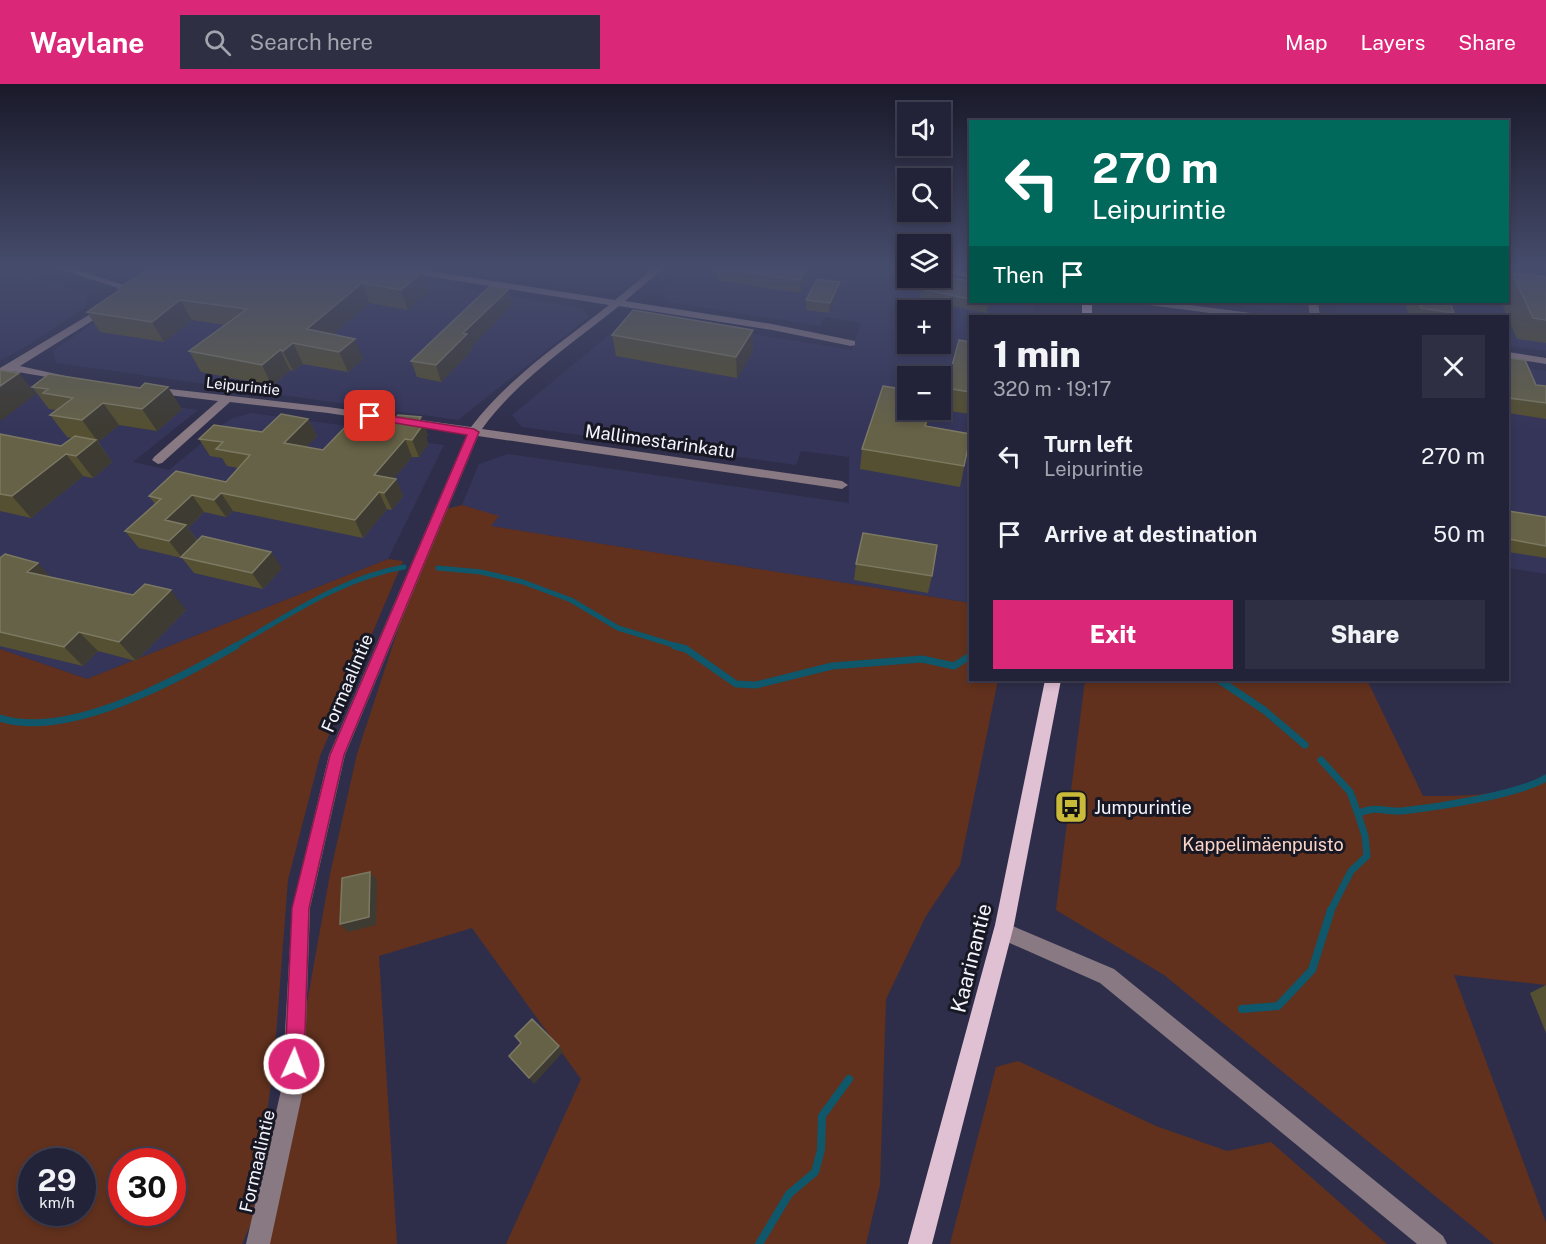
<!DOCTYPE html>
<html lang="en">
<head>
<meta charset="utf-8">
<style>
  body { margin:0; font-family:"Public Sans",sans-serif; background:#2e2f43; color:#f1f3f6; height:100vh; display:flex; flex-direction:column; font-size:22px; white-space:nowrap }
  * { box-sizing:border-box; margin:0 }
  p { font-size:20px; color:#a2a4ae }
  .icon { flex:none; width:33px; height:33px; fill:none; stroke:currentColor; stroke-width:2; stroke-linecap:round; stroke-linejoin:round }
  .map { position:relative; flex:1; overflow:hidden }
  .details { position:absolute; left:969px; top:231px; width:540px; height:366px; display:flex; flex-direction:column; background:#222238; border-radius:0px; box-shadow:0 3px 9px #0003,0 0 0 2px #3f3f53 }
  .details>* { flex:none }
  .guide { position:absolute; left:969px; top:36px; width:540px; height:183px; border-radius:0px; box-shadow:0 3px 9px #0003,0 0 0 2px #3f3f53; background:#00695c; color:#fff; overflow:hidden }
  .fabs { position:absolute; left:897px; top:18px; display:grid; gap:12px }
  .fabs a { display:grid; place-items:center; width:54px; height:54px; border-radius:0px; background:#222238; box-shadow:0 3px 9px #0003,0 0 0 2px #3f3f53; font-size:30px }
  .speed { position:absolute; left:18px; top:1064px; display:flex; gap:12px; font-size:30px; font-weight:700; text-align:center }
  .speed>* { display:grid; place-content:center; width:78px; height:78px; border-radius:50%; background:#222238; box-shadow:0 3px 9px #0003,0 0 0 2px #3f3f53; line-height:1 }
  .speed small { font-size:15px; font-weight:400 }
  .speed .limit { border:9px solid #d22; background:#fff; color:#111 }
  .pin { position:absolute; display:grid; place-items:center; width:51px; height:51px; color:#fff; margin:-26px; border-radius:12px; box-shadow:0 3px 9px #0006 }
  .me { position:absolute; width:66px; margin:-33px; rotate:2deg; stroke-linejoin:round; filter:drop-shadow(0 0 4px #0008) }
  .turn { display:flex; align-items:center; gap:21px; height:126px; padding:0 24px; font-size:27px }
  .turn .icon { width:78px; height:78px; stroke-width:2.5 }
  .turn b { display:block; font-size:42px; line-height:51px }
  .then { display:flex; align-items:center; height:57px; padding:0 24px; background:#0003; gap:12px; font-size:22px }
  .round { display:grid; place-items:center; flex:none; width:63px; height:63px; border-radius:0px; background:#2e2f43 }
  .head { display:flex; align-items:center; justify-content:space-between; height:102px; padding:0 24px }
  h1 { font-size:36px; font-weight:800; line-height:45px }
  .primary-button { display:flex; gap:12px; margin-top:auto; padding:12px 24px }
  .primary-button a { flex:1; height:69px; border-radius:0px; background:#db2777; color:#fff; font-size:24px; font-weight:800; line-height:69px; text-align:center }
  .primary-button a+a { background:#2e2f43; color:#f1f3f6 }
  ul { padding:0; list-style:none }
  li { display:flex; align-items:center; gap:18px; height:78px; padding:0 24px }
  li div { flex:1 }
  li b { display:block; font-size:22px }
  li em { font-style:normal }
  header { display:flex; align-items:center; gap:36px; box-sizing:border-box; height:84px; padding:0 30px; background:#db2777; color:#fff }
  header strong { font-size:28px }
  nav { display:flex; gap:33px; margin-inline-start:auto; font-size:21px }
  .search { width:420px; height:54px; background:#2e2f43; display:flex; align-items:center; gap:15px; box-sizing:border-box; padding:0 21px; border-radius:0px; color:#a2a4ae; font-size:22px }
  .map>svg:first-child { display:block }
  .built { fill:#353559; fill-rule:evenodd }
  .green { fill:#61311d; fill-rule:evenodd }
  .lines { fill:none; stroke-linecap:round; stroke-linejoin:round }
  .stream-far2 { stroke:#0f576b; stroke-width:5 }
  .stream-far1 { stroke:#0f576b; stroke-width:7 }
  .stream { stroke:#0f576b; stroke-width:8 }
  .minor { fill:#897982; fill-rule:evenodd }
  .major { fill:#e0c0d3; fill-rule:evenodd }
  .wall { fill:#555031 }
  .shaded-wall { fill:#3e3b32 }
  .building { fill:#666247; stroke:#7c7963; stroke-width:1.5 }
  .route { fill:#db2777; stroke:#8e194d; stroke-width:1.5 }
  .labels { text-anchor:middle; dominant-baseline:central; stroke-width:6; stroke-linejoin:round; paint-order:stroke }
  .far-street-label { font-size:15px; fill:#f4f4fc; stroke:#181825 }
  .street-label { font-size:18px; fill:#f4f4fc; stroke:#181825 }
  .poi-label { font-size:18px; fill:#f4f4fc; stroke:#181825; text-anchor:start }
  .park-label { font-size:18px; fill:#fbd4c5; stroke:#181825 }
  .near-street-label { font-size:21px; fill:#f4f4fc; stroke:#181825 }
</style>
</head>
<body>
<header>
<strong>Waylane</strong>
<div class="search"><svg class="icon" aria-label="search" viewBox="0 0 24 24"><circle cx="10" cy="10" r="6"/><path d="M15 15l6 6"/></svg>Search here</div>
<nav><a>Map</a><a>Layers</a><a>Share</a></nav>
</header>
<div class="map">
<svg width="1546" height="1160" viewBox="0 0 1546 1160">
  <rect width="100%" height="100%" fill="#2e2e4b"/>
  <path class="built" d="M0 183 89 209 85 223 27 262 0 277Z
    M89 183H153L144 188 119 192Z
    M192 183H377L370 189 583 224 589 233 458 336 56 279 53 267 106 230Z
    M444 183H650L626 204 604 208Z
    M688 183H862L970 204V218H1032L1036 232H970V519L490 442 498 433 462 421 479 380 508 370 849 419V373L801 367 796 381 522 343 512 331 626 237 649 233 852 266 861 239 825 233 820 242 668 218 663 207ZM908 226H940V260H908ZM908 292H940V326H908Z
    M1508 183H1546V267L1508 262V232H1345L1336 227 1334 218H1508Z
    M1211 218H1295V220L1272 226Z
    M1508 281 1546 287V490L1508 484Z
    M7 298 198 326 133 378 169 386 230 335 251 329 348 342 343 347 444 361 388 475 87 595 0 565V302Z"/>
  <path class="green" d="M462 421 499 432 491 442 970 519V596H998L960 781 926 832 886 915 880 1101 866 1160H506L581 995 472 844 379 872 397 1160H264L330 790 357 670 421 475 442 426Z
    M388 475 403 477 320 672 288 796 274 978 252 1137 242 1160H0V565L87 595ZM32 1077H82V1128H32ZM122 1077H172V1128H122Z
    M1085 596H1367L1423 712C1464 712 1510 713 1546 691V901L1454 891 1546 1139V1160H1494L1164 891 1056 826Z
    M1018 977 1156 1042 1227 1067 1271 1058 1387 1160H950L996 983Z"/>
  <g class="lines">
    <path class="stream-far2" d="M438 484 481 488 523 498 571 516 618 544 680 563
      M233 563C288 532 341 494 404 483"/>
    <path class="stream-far1" d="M675 562 686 565 736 600 756 601 832 582 922 575 954 582 970 572
      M1219 596 1264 626 1305 661
      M0 634C69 656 176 596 236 562
      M1321 676 1350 708 1358 730
      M1330 828 1351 787 1367 772 1365 752 1358 730C1373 721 1386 728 1402 727 1438 723 1517 711 1546 694"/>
    <path class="stream" d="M1242 925 1278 922 1312 886 1331 826
      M759 1160 789 1110 815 1088 821 1066 822 1032 849 995"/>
    <path class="minor" d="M53 183H68L142 207 134 209Z
      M404 183 615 216 655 183H665L625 217 772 240 855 257V261L851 262 772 246 619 222C572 260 517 296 482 345L842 397 848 401 842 405 478 352 345 671 310 824 304 1002 270 1160H246L282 1002 292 824 329 671 467 350 328 329 230 318 162 379 158 380 152 376 154 373 218 317 152 309 146 306 152 303 328 323 471 343C508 294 561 259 609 221L401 188 399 186Z
      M940 183 970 188V194L940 188Z
      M1144 218H1167L1251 229 1256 232H1233L1149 221Z
      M1308 218H1318L1320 232H1310Z
      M104 222 113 224 20 282 70 293V297L12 287 0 292V284Z
      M1508 268 1546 274V280L1508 274Z
      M1003 838 1114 885 1443 1152 1447 1160H1417L1100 899 996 853 994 847 996 841Z"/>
    <path class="major" d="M1082 218H1092V232H1082Z
      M1045 596H1061L1014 841 932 1160H908L995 841Z"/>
  </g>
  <path class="wall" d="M366 183 429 208 408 226 369 219 333 250 363 275 348 288 303 280 293 287 290 286 272 302 201 288 189 267 225 241 192 236 164 258 100 248 87 228 119 206 118 204Z
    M501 183H528L524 187Z
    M704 183H813L800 209 718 197 717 188 704 186Z
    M1512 189 1546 193V259L1517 255 1501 218H1508V195Z
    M970 197V218H991L986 229 920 216 921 205Z
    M508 206 512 221 471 263 472 266 441 298 417 293 411 277Z
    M839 207 829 229 806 226V216Z
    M1405 218H1450L1454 229 1452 232H1409Z
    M753 246V267L737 294 616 272 612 251Z
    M970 258V330L943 326 946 304Z
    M1508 274 1536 301 1546 302V335L1508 329Z
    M32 303 182 325 157 347 119 341 98 358 112 378 93 394 83 392 31 434 0 427V350L61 362 72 354 67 353 50 331 56 326 49 325Z
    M908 326H932L927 343 970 354 960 403 860 385 862 365Z
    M308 335 317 352 306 363 323 366 386 346 428 351 426 353 428 360 419 373H412L394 394 396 395 403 412 392 426 387 425 363 454 233 427 226 433 204 428 188 444 198 457 282 484 263 505 194 489 182 474 139 464 125 447 155 420 149 412 226 398 238 384 227 382 222 374 210 372 199 355 262 348Z
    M1508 427 1546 433V474L1508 468Z
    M0 474 50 493 186 526 136 577 98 567 83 582 0 562Z
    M856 480 932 492 928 509 854 496Z
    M1546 901V949L1530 909Z"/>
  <path class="shaded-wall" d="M807 183H813L800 209V196Z
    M422 188 429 208 408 226 401 206Z
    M840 198 839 207 829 229 830 219Z
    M362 199 369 219 317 264 307 245Z
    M508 206 512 221 471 263 472 266 441 298 436 281 463 249Z
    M180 216 192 236 164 258 152 238Z
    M989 218H991L986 229Z
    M753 246V267L737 294 736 273Z
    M355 255 363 275 348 288 339 268Z
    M293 259 303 280 293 287 283 267Z
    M280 266 290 286 272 302 262 281Z
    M19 289 36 310 0 337V302Z
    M168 303 182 325 157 347 142 325Z
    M103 319 119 341 98 358 82 336Z
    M930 326H932L931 330 922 363 925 342Z
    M421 333 428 351 426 353 428 360 419 373 412 356 415 342Z
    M308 335 317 352 293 377 284 359Z
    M405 355 412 373 382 408 374 391Z
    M96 356 112 378 93 394 76 372Z
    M66 370 83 392 31 434 12 412Z
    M396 395 403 412 392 426 384 409Z
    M379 408 387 425 363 454 355 436Z
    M221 409 233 427 226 433 214 416Z
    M192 411 204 428 188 444 198 458 182 474 169 457 165 436Z
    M271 468 282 484 263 505 252 489Z
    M38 479 56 499 27 488Z
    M171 506 186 526 136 577 119 558Z
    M79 548 98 567 83 582 64 563Z
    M370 788 377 796 376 841 348 848 340 840Z
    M559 962 563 968 534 1000 529 994Z"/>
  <path class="building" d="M153 183H366L377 185 379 183H394L422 188 401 206 362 199 307 245 355 255 339 268 293 259 283 267 280 266 262 281 189 267 247 225 180 216 152 238 87 228 121 205 118 204Z
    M718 183H807L800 196 717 184Z
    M1512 189 1546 193V236L1533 234Z
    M940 192 970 197V215L921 205 928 194H940Z
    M817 195 840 198 830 219 806 216Z
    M490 202 508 206 463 249 467 250 436 281 411 277Z
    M1419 218H1450L1454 229 1421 224Z
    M633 226 753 246 736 273 612 251Z
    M959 256 970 258V308L946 304Z
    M1508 274 1525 276 1536 301 1546 302V319L1508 314Z
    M0 286 19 289 0 302Z
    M49 290 140 304 145 299 168 303 142 325 103 319 82 336 50 331 73 314 43 309 48 305 32 303Z
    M883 302 908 306V326H930L925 342 970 350V354L964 382 862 365Z
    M281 330 308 335 284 359 323 366 348 340 386 346 398 331 421 333 415 342H422L412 356 405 355 374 391 396 395 384 409 379 408 355 436 221 409 214 416 192 411 165 436 186 441 169 457 125 447 161 415 149 412 176 387 226 398 250 371 216 365 223 358 199 355 214 341 262 348Z
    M0 350 61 362 75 352 96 356 76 372 66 370 12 412 0 410Z
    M1508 427 1546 433V462L1508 455Z
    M863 449 937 461 932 492 856 480Z
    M202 452 271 468 252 489 181 473Z
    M5 470 38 479 27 488 133 511 145 500 171 506 119 558 79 548 64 563 0 548V474Z
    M370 788 369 833 340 840 342 794Z
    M532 935 559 962 529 994 509 972 521 959 515 952Z"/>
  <linearGradient id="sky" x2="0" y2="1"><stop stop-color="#191929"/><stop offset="0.53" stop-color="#464c6c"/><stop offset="1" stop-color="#464c6c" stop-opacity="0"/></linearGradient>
  <rect width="1546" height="346" fill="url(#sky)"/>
  <path class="route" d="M370 329 474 345 479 348 344 671 309 824 304 980 301 986 294 989 288 986 285 980 292 824 330 671 467 351 366 334 365 332Z"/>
  <defs>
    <symbol id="bus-square" viewBox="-11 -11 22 22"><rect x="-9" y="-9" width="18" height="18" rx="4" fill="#caba3a" stroke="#181825"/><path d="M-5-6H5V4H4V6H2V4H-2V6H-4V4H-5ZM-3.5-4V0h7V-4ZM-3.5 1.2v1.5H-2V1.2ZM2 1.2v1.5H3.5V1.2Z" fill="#111"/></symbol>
  </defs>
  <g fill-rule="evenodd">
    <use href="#bus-square" x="1052" y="704" width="38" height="38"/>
  </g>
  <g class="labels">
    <g class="far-street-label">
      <text transform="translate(243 302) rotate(6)">Leipurintie</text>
    </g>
    <g class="street-label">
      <text transform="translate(660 357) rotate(8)">Mallimestarinkatu</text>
      <text transform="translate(347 599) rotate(-67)">Formaalintie</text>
      <text transform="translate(257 1077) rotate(-77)">Formaalintie</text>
    </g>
    <g class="poi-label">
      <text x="1094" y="723">Jumpurintie</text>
    </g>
    <g class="park-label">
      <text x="1263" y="760">Kappelimäenpuisto</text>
    </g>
    <g class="near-street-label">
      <text transform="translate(971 874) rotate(-76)">Kaarinantie</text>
    </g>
  </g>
</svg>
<div class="fabs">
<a><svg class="icon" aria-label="sound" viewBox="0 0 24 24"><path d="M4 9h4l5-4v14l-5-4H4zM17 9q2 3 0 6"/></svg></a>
<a><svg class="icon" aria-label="search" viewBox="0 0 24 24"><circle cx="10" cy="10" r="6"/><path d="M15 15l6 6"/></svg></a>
<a><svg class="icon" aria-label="layers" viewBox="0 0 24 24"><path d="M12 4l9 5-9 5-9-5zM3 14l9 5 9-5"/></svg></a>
<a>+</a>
<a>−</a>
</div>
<div class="speed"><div>29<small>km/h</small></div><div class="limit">30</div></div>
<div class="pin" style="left:370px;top:332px;background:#d93025"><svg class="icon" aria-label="arrive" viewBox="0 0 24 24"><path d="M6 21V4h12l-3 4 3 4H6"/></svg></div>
<svg class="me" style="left:294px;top:980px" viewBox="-20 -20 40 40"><circle r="17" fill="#db2777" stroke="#fff" stroke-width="3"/><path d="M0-11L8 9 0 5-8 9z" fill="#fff"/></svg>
<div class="guide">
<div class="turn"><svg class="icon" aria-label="left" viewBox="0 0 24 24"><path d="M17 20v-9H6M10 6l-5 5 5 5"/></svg><div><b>270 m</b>Leipurintie</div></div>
<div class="then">Then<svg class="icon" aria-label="arrive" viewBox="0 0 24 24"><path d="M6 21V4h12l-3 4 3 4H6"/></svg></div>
</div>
<section class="details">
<div class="head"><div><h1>1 min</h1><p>320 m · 19:17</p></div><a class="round"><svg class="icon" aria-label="close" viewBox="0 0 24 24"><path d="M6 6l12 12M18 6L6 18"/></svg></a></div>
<ul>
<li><svg class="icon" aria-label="left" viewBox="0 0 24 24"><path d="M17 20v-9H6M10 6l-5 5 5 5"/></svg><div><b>Turn left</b><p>Leipurintie</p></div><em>270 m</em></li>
<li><svg class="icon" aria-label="arrive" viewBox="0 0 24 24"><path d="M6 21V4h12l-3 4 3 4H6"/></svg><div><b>Arrive at destination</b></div><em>50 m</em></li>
</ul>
<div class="primary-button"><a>Exit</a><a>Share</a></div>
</section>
</div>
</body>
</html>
